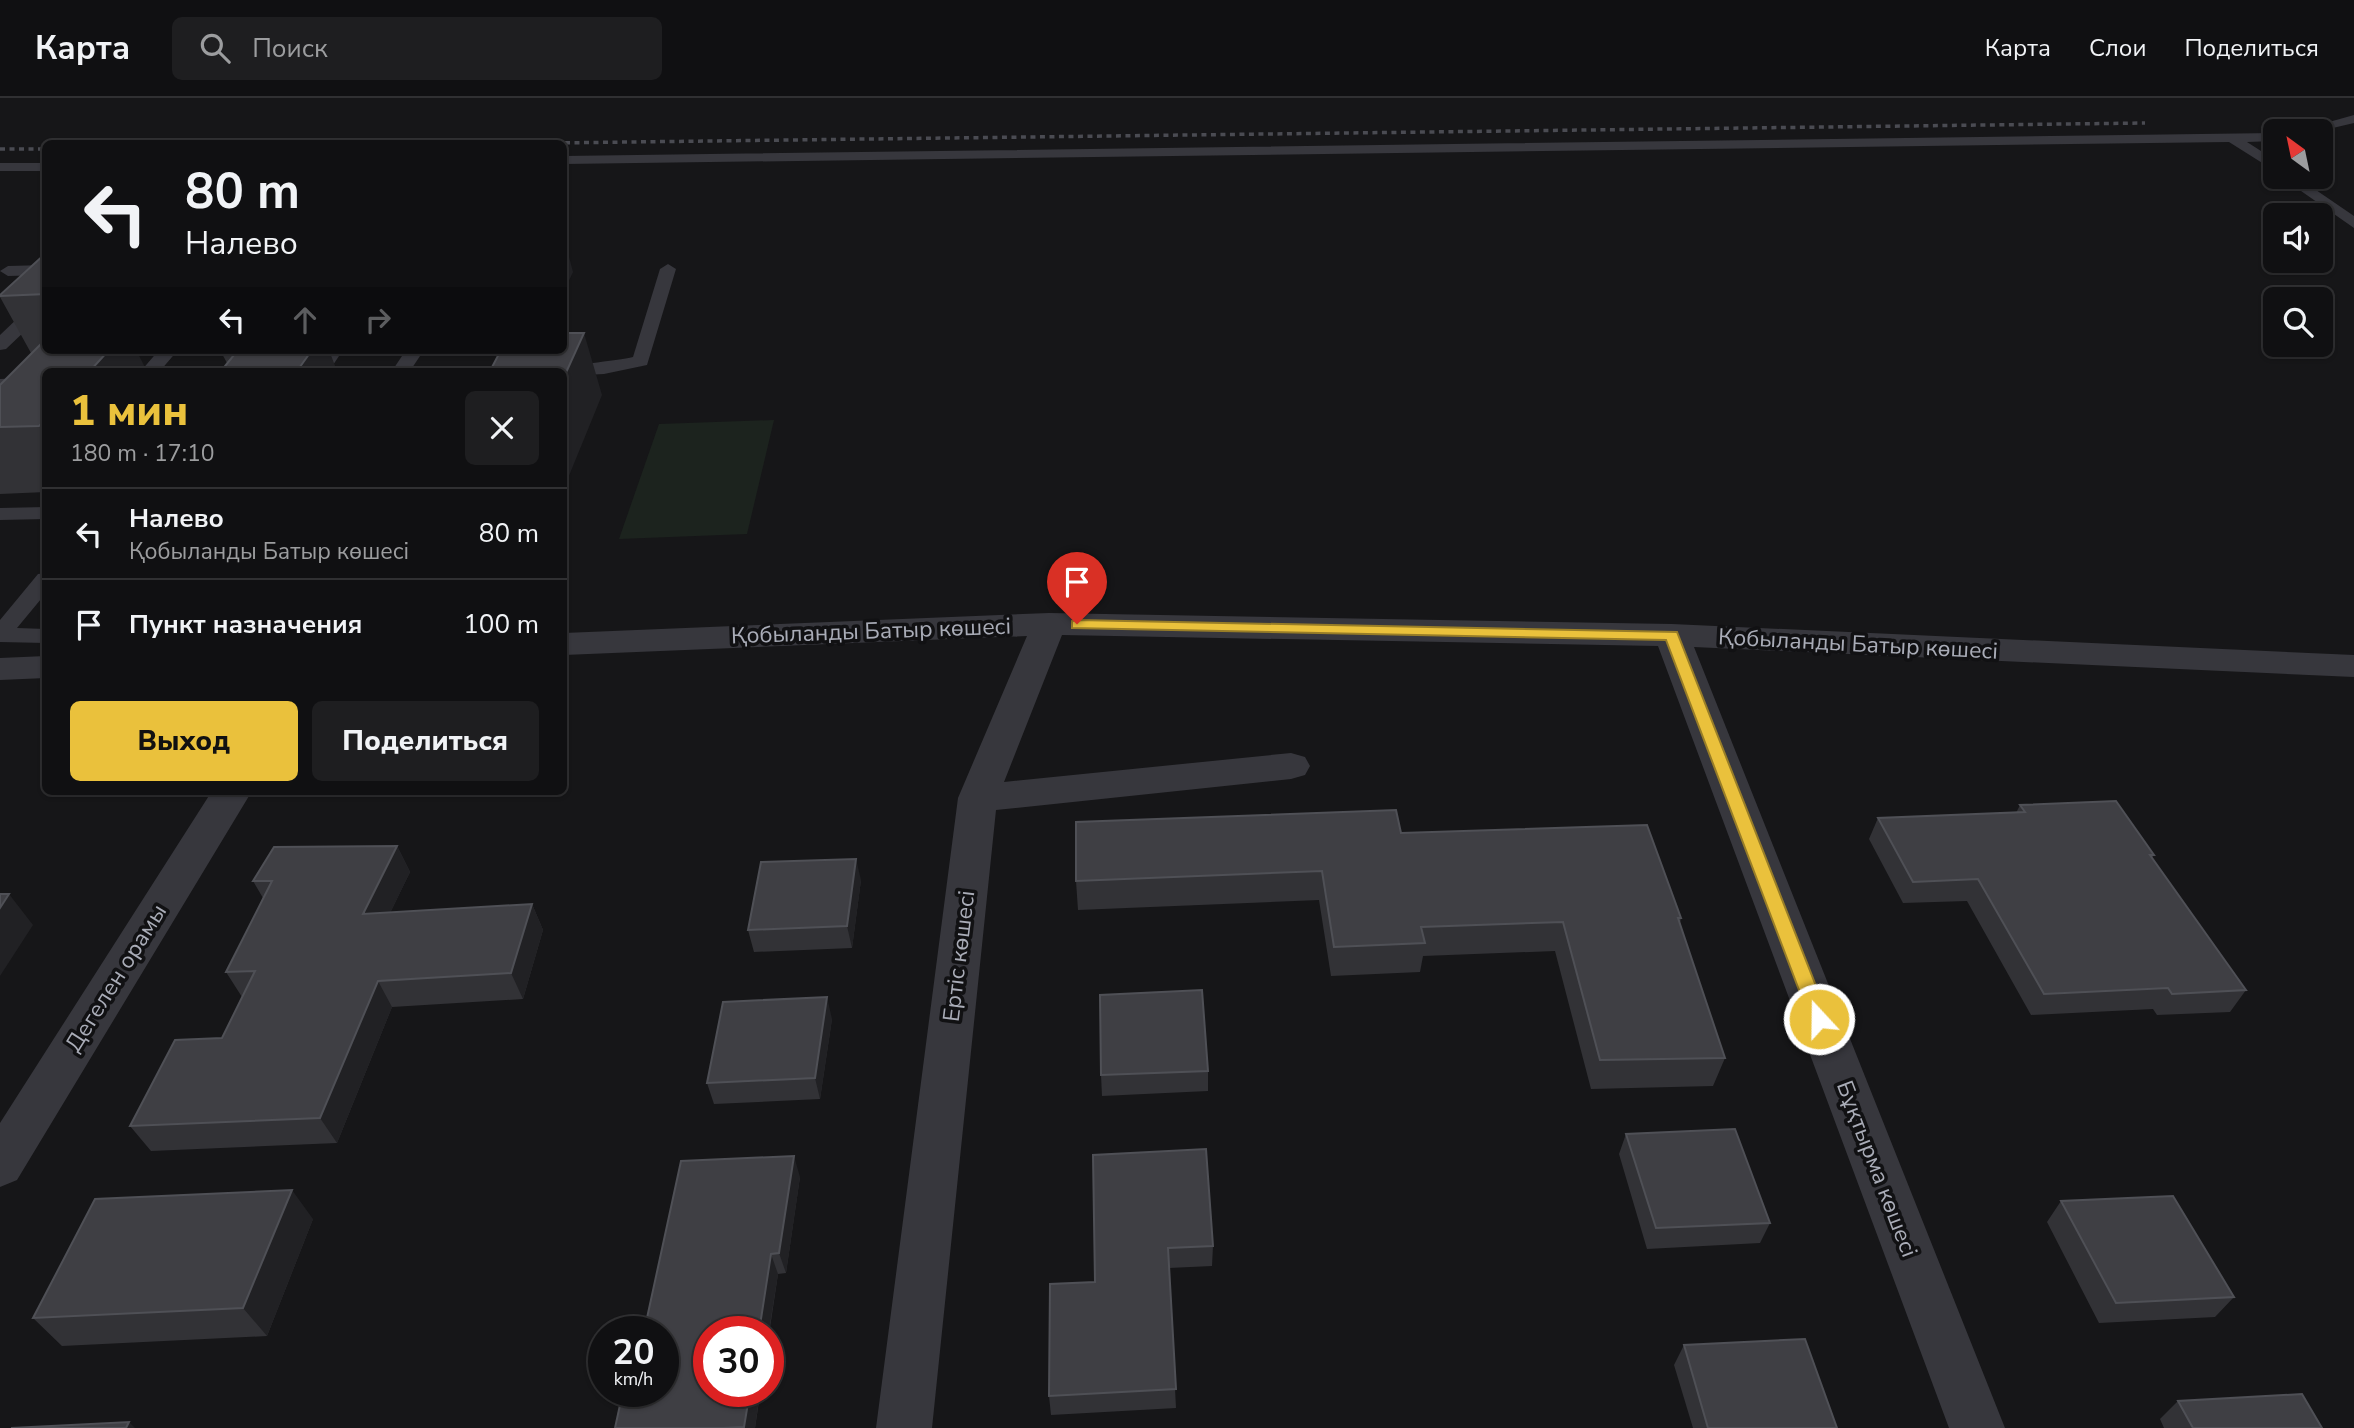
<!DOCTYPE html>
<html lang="ru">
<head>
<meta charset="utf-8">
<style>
  body { margin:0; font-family:"Nunito Sans",sans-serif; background:#1e1e20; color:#f1f3f6; height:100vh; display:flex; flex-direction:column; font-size:26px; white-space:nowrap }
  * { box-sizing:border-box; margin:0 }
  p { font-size:23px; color:#9c9d9f }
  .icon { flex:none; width:38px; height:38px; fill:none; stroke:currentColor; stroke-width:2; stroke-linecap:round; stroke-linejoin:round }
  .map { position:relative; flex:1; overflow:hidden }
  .sheet { position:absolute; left:42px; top:270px; width:525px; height:427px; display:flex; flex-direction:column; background:#101012; border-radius:10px; box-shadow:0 2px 5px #0004,0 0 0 2px #303032 }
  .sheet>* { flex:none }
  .hud { position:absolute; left:42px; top:42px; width:525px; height:214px; border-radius:10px; box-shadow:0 2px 5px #0004,0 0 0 2px #303032; background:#101012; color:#f1f3f6; overflow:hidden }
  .needle { width:46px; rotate:327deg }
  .buttons { position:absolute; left:2263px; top:21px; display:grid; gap:14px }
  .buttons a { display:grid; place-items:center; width:70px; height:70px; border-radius:10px; background:#101012; box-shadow:0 2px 5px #0004,0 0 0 2px #303032; font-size:35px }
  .speed { position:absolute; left:588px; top:1218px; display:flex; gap:14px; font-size:35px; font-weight:700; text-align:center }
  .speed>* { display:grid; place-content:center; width:91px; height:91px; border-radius:50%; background:#101012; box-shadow:0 2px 5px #0004,0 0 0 2px #303032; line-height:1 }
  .speed small { font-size:18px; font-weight:400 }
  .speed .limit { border:10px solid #d22; background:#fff; color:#111 }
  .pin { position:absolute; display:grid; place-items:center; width:60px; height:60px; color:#fff; margin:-72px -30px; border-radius:50% 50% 50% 0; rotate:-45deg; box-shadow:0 0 7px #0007 }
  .pin .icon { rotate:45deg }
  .me { position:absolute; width:77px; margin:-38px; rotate:339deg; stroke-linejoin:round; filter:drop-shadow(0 0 5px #0008) }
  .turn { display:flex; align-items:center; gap:24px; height:147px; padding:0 28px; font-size:32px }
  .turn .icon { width:91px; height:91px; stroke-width:2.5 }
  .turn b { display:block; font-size:49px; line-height:60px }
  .lanes { display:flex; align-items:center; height:66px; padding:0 28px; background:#0003; justify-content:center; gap:35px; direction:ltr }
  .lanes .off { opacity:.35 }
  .round { display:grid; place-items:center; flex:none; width:74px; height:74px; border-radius:10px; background:#1e1e20 }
  .summary { display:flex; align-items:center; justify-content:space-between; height:119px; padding:0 28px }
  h1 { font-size:42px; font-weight:800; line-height:52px; color:#eac13c }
  .button { display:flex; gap:14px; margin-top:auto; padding:14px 28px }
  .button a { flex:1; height:80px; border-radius:10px; background:#eac13c; color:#111; font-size:28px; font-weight:800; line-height:80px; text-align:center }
  .button a+a { background:#1e1e20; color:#f1f3f6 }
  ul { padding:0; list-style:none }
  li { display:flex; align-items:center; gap:21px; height:91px; padding:0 28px; border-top:2px solid #303032 }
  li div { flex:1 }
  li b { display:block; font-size:26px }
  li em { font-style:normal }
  header { display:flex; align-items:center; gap:42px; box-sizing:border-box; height:98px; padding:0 35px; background:#101012; border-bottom:2px solid #303032 }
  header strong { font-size:33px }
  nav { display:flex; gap:38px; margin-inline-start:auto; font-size:24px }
  .search { width:490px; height:63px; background:#1e1e20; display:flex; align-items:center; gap:18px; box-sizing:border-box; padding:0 24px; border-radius:10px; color:#9c9d9f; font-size:26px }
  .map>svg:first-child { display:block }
  .green { fill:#1c231e }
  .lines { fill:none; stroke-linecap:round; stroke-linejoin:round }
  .service { fill:#37373d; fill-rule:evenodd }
  .minor { fill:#37373d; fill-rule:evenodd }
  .rail { stroke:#4a4b52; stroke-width:3.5; stroke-dasharray:5 4.5; stroke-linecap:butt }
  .wall { fill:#323236 }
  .shaded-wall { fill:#212124 }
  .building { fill:#3f3f44; stroke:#4f5056; stroke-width:2 }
  .route { fill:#eac13c; stroke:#987d27; stroke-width:2 }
  .labels { text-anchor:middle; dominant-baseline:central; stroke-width:7; stroke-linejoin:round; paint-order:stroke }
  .street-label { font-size:23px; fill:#a9acb7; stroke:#111113 }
</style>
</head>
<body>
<header>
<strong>Карта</strong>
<div class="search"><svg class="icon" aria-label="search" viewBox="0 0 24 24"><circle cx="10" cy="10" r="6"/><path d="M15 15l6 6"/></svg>Поиск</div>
<nav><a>Карта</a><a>Слои</a><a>Поделиться</a></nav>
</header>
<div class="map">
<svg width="2354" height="1330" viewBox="0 0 2354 1330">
  <rect width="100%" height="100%" fill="#161618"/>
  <path class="green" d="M774 322 747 436 619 441 659 326Z"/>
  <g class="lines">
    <path class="service" d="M2354 17V25L2320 33H2297Z
      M2275 35V43L2247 44 2275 62V73L2229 44 564 66V58Z
      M0 65H46V73H0Z
      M2281 79H2297L2354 118V130Z
      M668 166 676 171 647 267 604 276 564 278V273H555C561 267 619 263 633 259L660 171Z
      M46 167V177L8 178 0 173 8 168Z
      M46 198V213L6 251 0 252V237L40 199Z
      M159 252H178L160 273H141Z
      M325 252H343L329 273H311Z
      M406 252H424L410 273H392Z
      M202 268H250L259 273H193Z
      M46 279V289L0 291V281Z
      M46 409V421L0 422V410Z
      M46 475V495L17 530 46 531V545L0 544V522L38 476Z"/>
    <path class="minor" d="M1049 515 1672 526 2354 557V579L1694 549 2005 1330H1949L1658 548 1062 537 1004 684 1291 655 1305 659 1310 668 1305 677 1291 681 996 712 932 1330H876L958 700 1027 538 564 557V535Z
      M46 558V580L0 582V560Z
      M212 693H252L17 1082 0 1089V1025Z"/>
    <path class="rail" d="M470 46 2145 25
      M0 51H46"/>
  </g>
  <path class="wall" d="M46 155V394L0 396V287L31 255 0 199V197Z
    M220 252H329L227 265Z
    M2020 707 2154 757 2152 760 2246 892 2230 914 2157 917 2153 911 2031 917 1967 803 1903 805 1869 741 1878 720 2016 715Z
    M1401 735 1681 820 1680 825 1725 960 1713 988 1591 991 1555 853 1423 858 1420 874 1331 878 1319 802 1078 812 1076 783Z
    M397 748 410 774 390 815 532 806 543 832 523 901 392 909 337 1045 151 1053 130 1028 222 940 242 899 226 874 263 800 253 783Z
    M861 782 852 850 754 854 748 832Z
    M832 921 820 1001 714 1006 707 985Z
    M1208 973V993L1102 998 1101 977Z
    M1626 1036 1770 1125 1760 1145 1647 1151 1619 1056Z
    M1093 1057 1213 1148 1212 1168 1169 1170 1176 1310 1051 1317 1049 1298 1095 1184Z
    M800 1079 786 1175 778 1176 755 1330H615L647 1220Z
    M2061 1103 2234 1199 2215 1219 2099 1225 2047 1124Z
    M313 1121 267 1238 62 1248 33 1220Z
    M1684 1247 1837 1330H1693L1674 1267Z
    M2178 1303 2322 1330H2164L2160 1321Z"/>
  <path class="shaded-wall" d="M564 140 573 174 564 193Z
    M584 235 602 297 564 390V279Z
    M109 252H136L147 273H90Z
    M312 252H329L337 273H297Z
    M46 321V339L39 328Z
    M397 748 410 774 377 842 363 816Z
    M856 761 861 782 852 850 847 828Z
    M9 796 33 827 0 878V810Z
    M532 806 543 832 523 901 511 875Z
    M378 883 392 909 337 1045 320 1020Z
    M827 899 832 921 820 1001 815 980Z
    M794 1058 800 1079 786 1175 779 1155Z
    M292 1092 313 1121 267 1238 243 1210Z
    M771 1156 778 1176 768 1239V1234H759Z
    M750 1293H760L755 1330H745L744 1329Z
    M129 1324 135 1330H126Z"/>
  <path class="building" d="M46 155V196L0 198V197Z
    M564 235H584L564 279V273H490L501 252H564Z
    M46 241V252H109L90 273H46V321L39 328 0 329V287Z
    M238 252H312L297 273H221Z
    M2116 703 2154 757H2150L2246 892 2172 896 2168 890 2044 896 1978 781 1913 784 1878 720 2025 714 2020 707Z
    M1396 712 1401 735 1647 727 1681 820H1678L1725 960 1600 962 1563 824 1421 829 1425 845 1334 849 1322 773 1076 783V724Z
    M397 748 363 816 532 806 511 875 378 883 320 1020 130 1028 175 942 222 940 255 873 226 874 272 783H253L274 749Z
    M856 761 847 828 748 832 761 764Z
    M0 796H9L0 810Z
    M1202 892 1208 973 1101 977 1100 897Z
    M827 899 815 980 707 985 723 904Z
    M1735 1031 1770 1125 1656 1130 1626 1036Z
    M1206 1051 1213 1148 1168 1150 1176 1291 1049 1298 1050 1186 1095 1184 1093 1057Z
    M794 1058 779 1155 771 1156 759 1234H709V1293H750L744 1329 723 1330H615L623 1293H663V1234H635L638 1220H647L681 1063Z
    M292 1092 243 1210 33 1220 95 1101Z
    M2173 1098 2234 1199 2116 1205 2061 1103Z
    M1805 1241 1837 1330H1708L1684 1247Z
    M2302 1296 2322 1330H2193L2178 1303Z
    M129 1324 126 1330H11Z"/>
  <path class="route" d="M1077 522 1677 534 1829 921 1826 926H1813L1810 921 1666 542 1072 530V523Z"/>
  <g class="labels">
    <g class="street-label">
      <text transform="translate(871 533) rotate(-2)">Қобыланды Батыр көшесі</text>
      <text transform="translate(1858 546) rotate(3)">Қобыланды Батыр көшесі</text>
      <text transform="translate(959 858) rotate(-83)">Ертіс көшесі</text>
      <text transform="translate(116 880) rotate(-58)">Дегелен орамы</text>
      <text transform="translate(1877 1071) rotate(69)">Бұқтырма көшесі</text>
    </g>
  </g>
</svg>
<div class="buttons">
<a><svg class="needle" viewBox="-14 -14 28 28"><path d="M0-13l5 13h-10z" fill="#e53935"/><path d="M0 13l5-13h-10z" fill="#9c9d9f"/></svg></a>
<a><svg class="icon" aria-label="sound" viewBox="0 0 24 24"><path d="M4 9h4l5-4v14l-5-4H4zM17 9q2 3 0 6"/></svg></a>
<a><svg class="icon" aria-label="search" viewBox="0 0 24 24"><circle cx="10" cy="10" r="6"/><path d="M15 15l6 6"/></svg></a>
</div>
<div class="speed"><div>20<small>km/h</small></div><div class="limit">30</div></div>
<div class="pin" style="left:1077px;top:526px;background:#d93025"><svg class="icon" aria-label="arrive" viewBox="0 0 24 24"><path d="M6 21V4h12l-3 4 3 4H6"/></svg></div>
<svg class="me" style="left:1819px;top:921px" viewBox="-20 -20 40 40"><circle r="17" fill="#eac13c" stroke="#fff" stroke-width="3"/><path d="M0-11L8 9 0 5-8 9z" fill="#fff"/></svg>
<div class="hud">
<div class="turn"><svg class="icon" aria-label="left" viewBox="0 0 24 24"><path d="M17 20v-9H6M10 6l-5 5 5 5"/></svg><div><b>80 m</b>Налево</div></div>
<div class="lanes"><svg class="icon" aria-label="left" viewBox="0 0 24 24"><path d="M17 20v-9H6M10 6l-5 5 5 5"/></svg><svg class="icon off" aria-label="ahead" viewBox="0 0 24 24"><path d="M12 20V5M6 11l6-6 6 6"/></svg><svg class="icon off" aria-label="right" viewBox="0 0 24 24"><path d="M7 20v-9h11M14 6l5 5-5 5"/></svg></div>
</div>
<section class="sheet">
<div class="summary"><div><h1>1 мин</h1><p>180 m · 17:10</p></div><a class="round"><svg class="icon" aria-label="close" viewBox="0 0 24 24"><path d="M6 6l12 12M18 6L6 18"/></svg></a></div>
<ul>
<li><svg class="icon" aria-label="left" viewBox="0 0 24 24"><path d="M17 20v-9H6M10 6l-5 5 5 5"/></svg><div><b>Налево</b><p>Қобыланды Батыр көшесі</p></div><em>80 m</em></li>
<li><svg class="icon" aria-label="arrive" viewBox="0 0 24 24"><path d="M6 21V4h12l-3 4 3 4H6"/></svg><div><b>Пункт назначения</b></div><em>100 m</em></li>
</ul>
<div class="button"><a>Выход</a><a>Поделиться</a></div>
</section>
</div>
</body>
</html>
